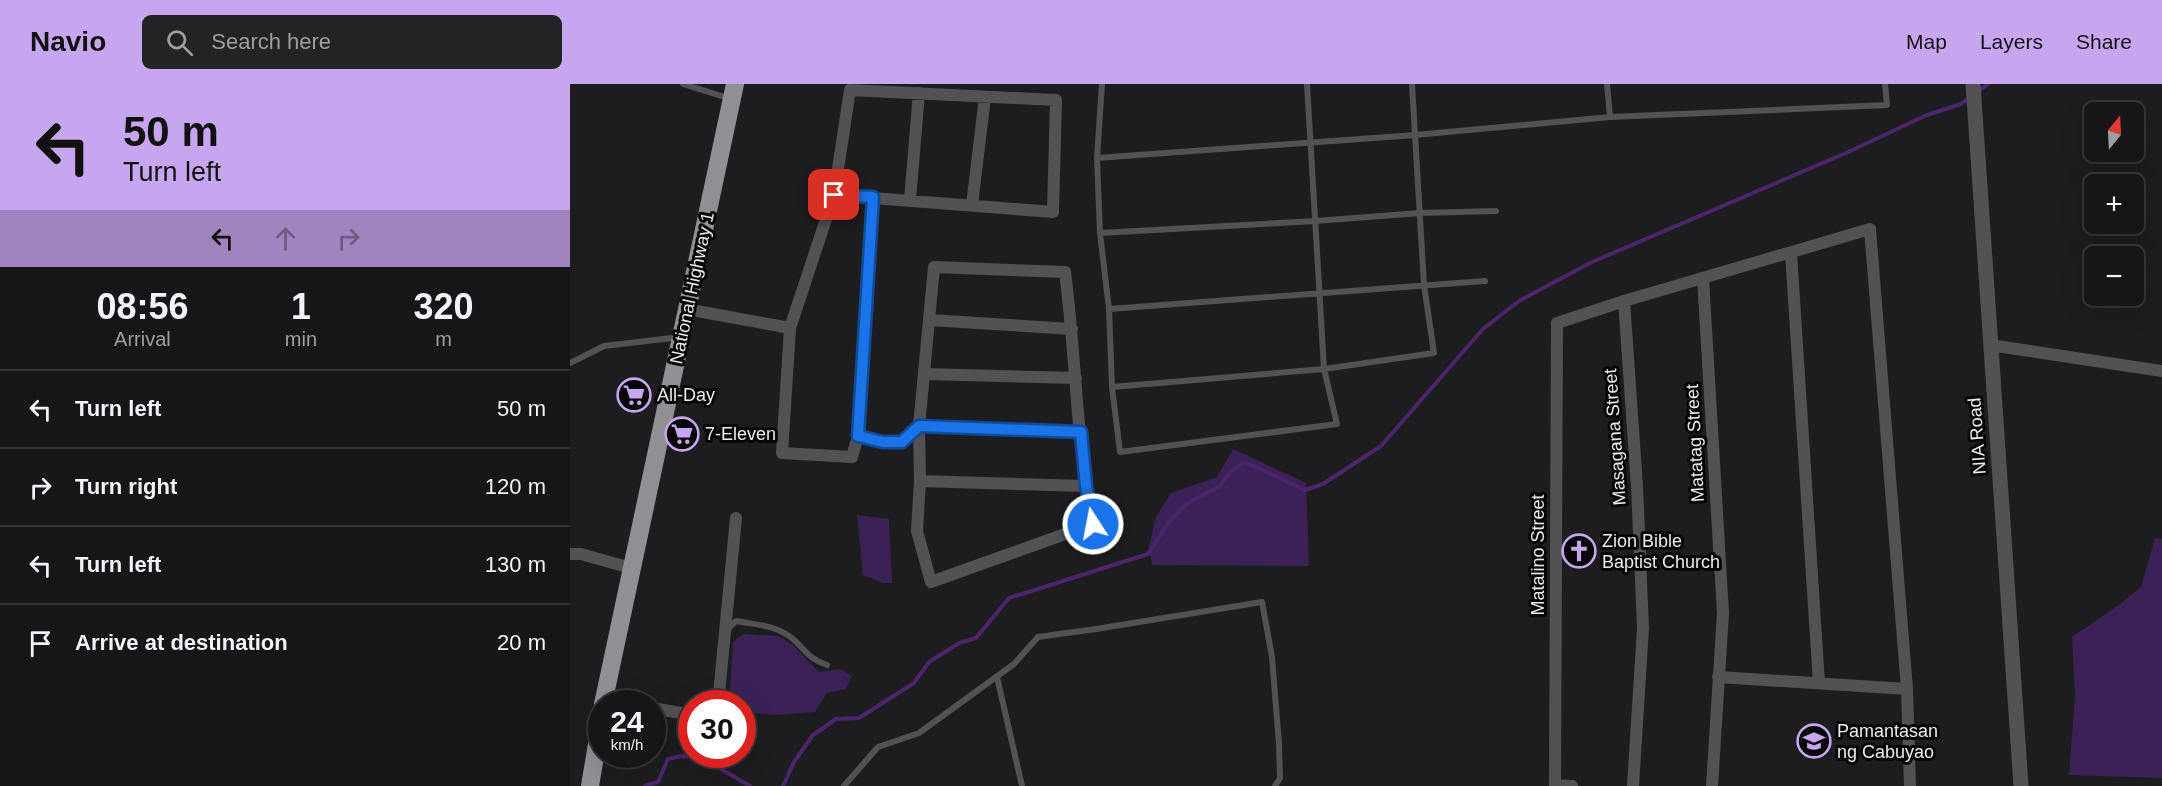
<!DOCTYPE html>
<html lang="en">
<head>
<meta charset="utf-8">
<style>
  body { margin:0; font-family:Arial,sans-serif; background:#232224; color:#f1f3f6; height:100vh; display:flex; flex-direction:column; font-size:22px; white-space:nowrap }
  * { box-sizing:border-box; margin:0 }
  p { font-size:20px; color:#9e9fa1 }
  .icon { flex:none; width:33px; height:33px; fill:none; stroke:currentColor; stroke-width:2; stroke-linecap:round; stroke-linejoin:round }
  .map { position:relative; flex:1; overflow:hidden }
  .details { display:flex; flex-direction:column; background:#161517; width:570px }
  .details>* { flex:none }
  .banner { background:#c8a6ef; color:#111; overflow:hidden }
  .needle { width:39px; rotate:18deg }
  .controls { position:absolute; left:1514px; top:18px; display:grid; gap:12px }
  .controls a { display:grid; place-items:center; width:60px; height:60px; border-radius:9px; background:#161517; box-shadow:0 6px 24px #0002,0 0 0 2px #353436; font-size:30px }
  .speed { position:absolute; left:18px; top:606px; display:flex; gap:12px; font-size:30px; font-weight:700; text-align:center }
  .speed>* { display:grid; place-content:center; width:78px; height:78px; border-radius:50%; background:#161517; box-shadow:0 6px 24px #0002,0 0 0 2px #353436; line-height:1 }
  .speed small { font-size:15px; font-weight:400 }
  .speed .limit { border:9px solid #d22; background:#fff; color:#111 }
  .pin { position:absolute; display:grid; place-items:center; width:51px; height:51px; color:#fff; margin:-26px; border-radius:12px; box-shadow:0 3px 9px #0006 }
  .me { position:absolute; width:66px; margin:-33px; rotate:349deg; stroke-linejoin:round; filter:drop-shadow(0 0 4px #0008) }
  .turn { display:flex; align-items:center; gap:21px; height:126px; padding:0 24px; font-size:27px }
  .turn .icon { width:78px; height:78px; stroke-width:2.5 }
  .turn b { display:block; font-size:42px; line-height:51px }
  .lanes { display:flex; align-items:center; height:57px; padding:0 24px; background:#0003; justify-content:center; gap:30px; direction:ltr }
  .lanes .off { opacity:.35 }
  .eta { display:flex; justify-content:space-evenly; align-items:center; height:102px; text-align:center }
  .eta b { font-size:36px; font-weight:700; line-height:42px }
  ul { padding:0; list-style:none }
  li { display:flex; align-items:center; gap:18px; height:78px; padding:0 24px; border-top:2px solid #353436 }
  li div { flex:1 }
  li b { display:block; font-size:22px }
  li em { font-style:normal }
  header { display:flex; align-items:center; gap:36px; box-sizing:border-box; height:84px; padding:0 30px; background:#c8a6ef; color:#111 }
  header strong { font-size:28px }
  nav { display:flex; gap:33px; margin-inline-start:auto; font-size:21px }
  .search { width:420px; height:54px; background:#232224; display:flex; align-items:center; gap:15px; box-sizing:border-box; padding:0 21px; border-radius:9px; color:#9e9fa1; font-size:22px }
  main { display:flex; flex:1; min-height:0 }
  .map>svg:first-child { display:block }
  .green { fill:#3c2156 }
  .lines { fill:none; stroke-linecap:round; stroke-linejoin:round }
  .stream { stroke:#4b256c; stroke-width:4 }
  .service { stroke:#525153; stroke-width:6 }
  .minor { stroke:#525153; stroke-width:12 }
  .tertiary { stroke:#525153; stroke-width:15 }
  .trunk { stroke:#929094; stroke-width:18 }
  .route-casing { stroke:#114b97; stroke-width:15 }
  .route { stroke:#1a73e8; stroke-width:10 }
  .labels { text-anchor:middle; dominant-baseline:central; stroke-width:6; stroke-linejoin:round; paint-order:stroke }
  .street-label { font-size:18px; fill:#ebeaec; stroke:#070708 }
  .poi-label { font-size:18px; fill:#ebeaec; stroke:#070708; text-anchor:start }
</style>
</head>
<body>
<header>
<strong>Navio</strong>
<div class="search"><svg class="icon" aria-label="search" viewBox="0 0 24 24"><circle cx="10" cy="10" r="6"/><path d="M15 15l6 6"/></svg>Search here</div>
<nav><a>Map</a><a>Layers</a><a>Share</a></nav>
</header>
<main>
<section class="details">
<div class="banner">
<div class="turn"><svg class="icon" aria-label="left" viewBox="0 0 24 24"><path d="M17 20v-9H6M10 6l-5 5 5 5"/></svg><div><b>50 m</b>Turn left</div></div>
<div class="lanes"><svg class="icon" aria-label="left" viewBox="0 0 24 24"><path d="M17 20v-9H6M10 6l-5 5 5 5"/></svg><svg class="icon off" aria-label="ahead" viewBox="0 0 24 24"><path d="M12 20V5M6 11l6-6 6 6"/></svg><svg class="icon off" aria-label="right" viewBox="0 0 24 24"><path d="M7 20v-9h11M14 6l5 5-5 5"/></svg></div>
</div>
<div class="eta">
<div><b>08:56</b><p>Arrival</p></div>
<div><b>1</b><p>min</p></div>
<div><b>320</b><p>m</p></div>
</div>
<ul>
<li><svg class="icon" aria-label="left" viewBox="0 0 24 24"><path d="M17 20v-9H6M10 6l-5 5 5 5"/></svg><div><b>Turn left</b></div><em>50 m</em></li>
<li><svg class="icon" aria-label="right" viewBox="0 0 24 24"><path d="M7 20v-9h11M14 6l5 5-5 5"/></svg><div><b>Turn right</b></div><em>120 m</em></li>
<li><svg class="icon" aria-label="left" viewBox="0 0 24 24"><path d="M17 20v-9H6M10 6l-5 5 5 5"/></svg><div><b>Turn left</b></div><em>130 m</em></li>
<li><svg class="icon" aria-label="arrive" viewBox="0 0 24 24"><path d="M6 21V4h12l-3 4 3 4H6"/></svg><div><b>Arrive at destination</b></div><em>20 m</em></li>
</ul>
</section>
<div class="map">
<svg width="1592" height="702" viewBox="0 0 1592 702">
  <rect width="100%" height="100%" fill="#1d1c1f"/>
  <path class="green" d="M663 365 736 399 739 482 582 481 579 462 586 433 601 409 647 393Z
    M287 431 319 435 322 499H313L293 491Z
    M1585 454 1592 455V694L1499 691 1505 612 1502 553 1550 520 1571 503Z
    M173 550 208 552 223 561 249 588 271 585 282 592 276 605 257 609 245 628 205 631 173 628 172 620 159 619 163 558Z"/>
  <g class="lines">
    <path class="stream" d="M1408 7 1418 0
      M75 702 88 698 98 675 111 672 130 673 180 702
      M213 702 224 678 243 651 266 635 289 634 344 599 359 578 389 559 406 554 439 514 578 470 599 438 616 420 650 402 660 388 675 378 735 406 753 400 811 362 913 245 949 217 1022 178 1276 69 1357 31 1391 20 1400 13"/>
    <path class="service" d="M113 0 158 14
      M532 0 527 74 530 149 539 225 542 303 550 368 767 340 754 285 737 0
      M1037 0 1040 33
      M527 74 845 51 1040 33 1317 21 1315 0
      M530 149 745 137 850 129 926 127
      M539 225 915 197
      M0 279 34 262 110 253
      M542 303 754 285 864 269 854 201 842 0
      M157 546 166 537C182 540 202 541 216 550 233 560 235 574 257 581
      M427 593 452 702
      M274 702 308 663 349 649 444 580 468 553 526 545 692 518 702 573 709 660 710 694 705 702"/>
    <path class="minor" d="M264 111 483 128 486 16 280 6 264 111 220 244 212 369 282 373 288 352 303 113
      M340 116 349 9
      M402 121 415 13
      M1221 169 1249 599
      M364 183 495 188C506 272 506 358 523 440L361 498 347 447 350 397 349 342Z
      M1133 194 1153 529 1142 702
      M1054 217 1067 402 1073 544 1063 702
      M116 225 220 244
      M360 236 502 245
      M1420 261 1592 287
      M354 290 506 294
      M288 352 313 358H332L349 342 511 348
      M350 397 516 402
      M0 470H11L61 484
      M1148 593 1337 605
      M34 613 61 620
      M148 620 166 434
      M82 624 122 631
      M985 701 1002 702
      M985 702 987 239 1054 217 1300 145 1337 605 1340 702"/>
    <path class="tertiary" d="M1403 0 1451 702"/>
    <path class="trunk" d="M33 620 165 0
      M20 702 32 631"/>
  </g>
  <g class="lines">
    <defs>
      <path id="route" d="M264 111 303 113 288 352 313 358H332L349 342 511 348 516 402 523 440"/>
    </defs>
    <use href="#route" class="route-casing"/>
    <use href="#route" class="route"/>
  </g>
  <defs>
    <symbol id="supermarket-ring" viewBox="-11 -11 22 22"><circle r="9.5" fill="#070708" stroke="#c8a6ef" stroke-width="1.5"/><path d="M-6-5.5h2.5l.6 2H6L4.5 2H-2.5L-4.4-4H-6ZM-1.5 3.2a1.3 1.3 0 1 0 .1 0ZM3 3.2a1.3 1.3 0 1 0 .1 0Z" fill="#c8a6ef"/></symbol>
    <symbol id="church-ring" viewBox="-11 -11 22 22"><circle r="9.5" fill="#070708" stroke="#c8a6ef" stroke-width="1.5"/><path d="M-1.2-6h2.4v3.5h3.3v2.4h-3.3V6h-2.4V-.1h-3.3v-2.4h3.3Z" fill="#c8a6ef"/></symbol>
    <symbol id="university-ring" viewBox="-11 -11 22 22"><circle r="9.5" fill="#070708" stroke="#c8a6ef" stroke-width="1.5"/><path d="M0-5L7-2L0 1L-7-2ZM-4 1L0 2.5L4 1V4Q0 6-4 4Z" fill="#c8a6ef"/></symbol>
  </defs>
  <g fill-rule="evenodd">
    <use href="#supermarket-ring" x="45" y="292" width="38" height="38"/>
    <use href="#supermarket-ring" x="93" y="331" width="38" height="38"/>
    <use href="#church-ring" x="990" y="448" width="38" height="38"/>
    <use href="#university-ring" x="1225" y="638" width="38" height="38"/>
  </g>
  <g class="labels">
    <g class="street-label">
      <text transform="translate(122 204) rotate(-78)">National Highway 1</text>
      <text transform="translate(1407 352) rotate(-94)">NIA Road</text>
      <text transform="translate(1045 353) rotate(-94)">Masagana Street</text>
      <text transform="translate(1125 359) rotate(-93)">Matatag Street</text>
      <text transform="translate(968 471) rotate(-90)">Matalino Street</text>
    </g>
    <g class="poi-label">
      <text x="87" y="311">All-Day</text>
      <text x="135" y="350">7-Eleven</text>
      <text x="1032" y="457">Zion Bible<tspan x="1032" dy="21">Baptist Church</tspan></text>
      <text x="1267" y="647">Pamantasan<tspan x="1267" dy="21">ng Cabuyao</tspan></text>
    </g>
  </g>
</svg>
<div class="controls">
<a><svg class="needle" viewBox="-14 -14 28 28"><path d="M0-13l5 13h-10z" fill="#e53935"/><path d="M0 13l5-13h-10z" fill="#9e9fa1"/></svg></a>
<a>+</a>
<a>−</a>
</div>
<div class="speed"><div>24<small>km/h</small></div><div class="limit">30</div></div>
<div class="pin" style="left:264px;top:111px;background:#d93025"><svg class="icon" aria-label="arrive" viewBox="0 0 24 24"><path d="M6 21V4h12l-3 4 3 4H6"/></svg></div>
<svg class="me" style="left:523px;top:440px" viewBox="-20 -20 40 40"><circle r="17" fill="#1a73e8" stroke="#fff" stroke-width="3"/><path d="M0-11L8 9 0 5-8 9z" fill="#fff"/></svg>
</div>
</main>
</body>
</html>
